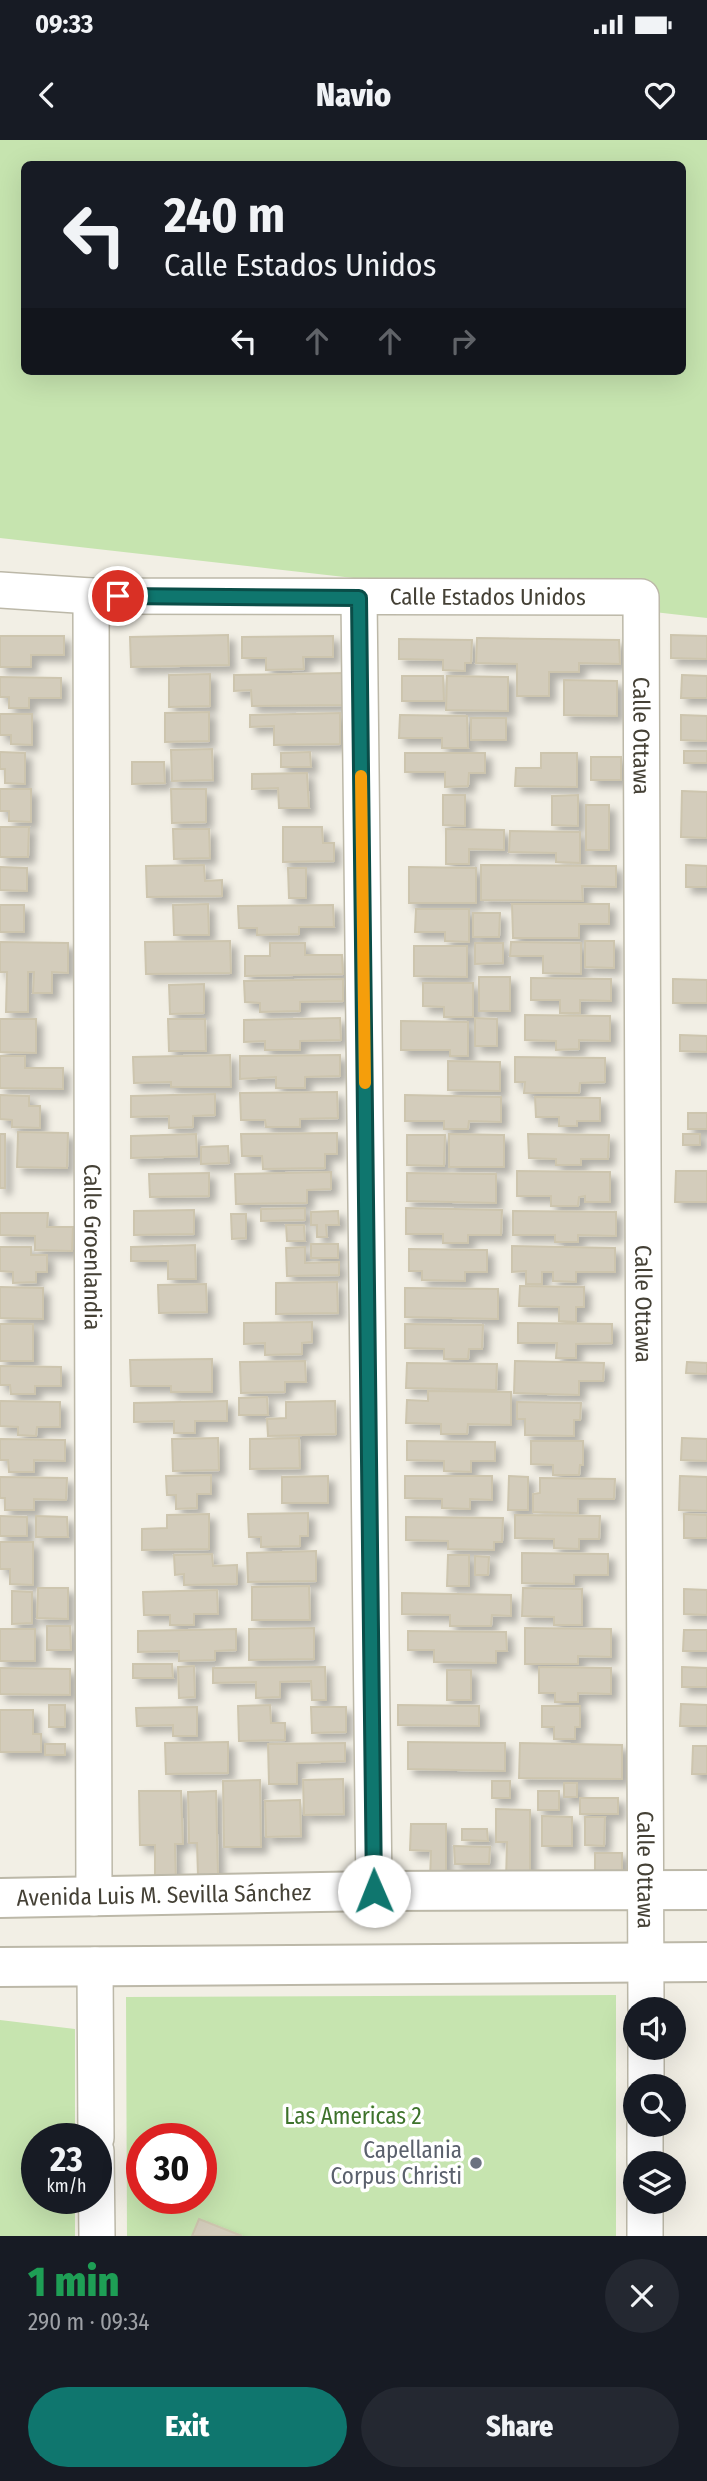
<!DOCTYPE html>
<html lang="en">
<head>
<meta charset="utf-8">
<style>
  body { margin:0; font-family:"Fira Sans Condensed",sans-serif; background:#242831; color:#f1f3f6; height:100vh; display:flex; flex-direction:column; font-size:26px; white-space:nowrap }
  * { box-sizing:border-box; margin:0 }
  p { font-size:23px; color:#9ea1a6 }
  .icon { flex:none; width:38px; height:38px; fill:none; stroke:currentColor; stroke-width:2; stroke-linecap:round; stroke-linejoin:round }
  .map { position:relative; height:2096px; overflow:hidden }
  .drawer { display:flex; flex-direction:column; background:#171b24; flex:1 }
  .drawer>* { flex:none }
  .guide { position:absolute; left:21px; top:21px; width:665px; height:214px; border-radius:10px; box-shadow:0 7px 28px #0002; background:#171b24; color:#f1f3f6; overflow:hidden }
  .buttons { position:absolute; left:623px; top:1857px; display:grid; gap:14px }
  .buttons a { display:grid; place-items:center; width:63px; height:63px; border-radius:50%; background:#171b24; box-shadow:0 7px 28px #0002; font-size:35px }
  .speed { position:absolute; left:21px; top:1983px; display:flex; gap:14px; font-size:35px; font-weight:700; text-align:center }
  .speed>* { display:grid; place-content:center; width:91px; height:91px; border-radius:50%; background:#171b24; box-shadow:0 7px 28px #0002; line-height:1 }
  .speed small { font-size:18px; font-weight:400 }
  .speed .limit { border:10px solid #d22; background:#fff; color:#111 }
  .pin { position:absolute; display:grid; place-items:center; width:60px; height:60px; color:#fff; margin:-30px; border:4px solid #fff; border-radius:50%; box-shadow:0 2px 7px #0007 }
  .me { position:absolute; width:77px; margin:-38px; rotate:359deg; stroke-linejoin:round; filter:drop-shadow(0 0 5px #0008) }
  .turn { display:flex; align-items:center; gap:24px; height:147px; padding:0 28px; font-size:32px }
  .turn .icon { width:91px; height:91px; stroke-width:2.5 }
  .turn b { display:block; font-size:49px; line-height:60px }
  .lanes { display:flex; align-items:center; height:66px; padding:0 28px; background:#0003; justify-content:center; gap:35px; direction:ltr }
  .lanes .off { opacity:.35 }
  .round { display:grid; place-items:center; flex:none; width:74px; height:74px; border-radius:37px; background:#242831 }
  .summary { display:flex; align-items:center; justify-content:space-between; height:119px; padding:0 28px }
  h1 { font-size:42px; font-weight:800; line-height:52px; color:#1e9e55 }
  .cta { display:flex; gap:14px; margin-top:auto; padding:14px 28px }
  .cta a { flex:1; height:80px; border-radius:42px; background:#0f766e; color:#fff; font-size:28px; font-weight:800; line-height:80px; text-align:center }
  .cta a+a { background:#242831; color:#f1f3f6 }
  .status { display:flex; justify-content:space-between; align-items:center; height:49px; padding:0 35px; background:#171b24; direction:ltr }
  .status svg { height:19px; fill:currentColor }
  header { display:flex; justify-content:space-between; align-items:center; height:91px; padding:0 28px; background:#171b24; font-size:32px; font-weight:800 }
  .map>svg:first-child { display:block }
  .green { fill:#c6e4af; fill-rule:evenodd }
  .building { fill:#d3ccbb; stroke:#cdc5ae; stroke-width:2; filter:url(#shadow) }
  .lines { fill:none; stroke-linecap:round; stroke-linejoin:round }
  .minor-casing { stroke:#bcb8a8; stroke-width:38 }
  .tertiary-casing { stroke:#bcb8a8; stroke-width:42 }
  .minor { stroke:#fff; stroke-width:35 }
  .tertiary { stroke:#fff; stroke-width:38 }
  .route-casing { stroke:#0a4d48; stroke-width:18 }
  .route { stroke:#0f766e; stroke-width:12 }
  .slow { stroke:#f59e0b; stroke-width:12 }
  .worship-dot { fill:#6b7280; stroke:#fff; stroke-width:2.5 }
  .labels { text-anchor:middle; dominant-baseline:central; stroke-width:7; stroke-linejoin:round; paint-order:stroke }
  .street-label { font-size:23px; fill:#444035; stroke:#fff }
  .park-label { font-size:23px; fill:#3d722b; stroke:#fff }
  .worship-label { font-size:23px; fill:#5b616d; stroke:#fff; text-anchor:end }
</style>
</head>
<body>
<div class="status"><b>09:33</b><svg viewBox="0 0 49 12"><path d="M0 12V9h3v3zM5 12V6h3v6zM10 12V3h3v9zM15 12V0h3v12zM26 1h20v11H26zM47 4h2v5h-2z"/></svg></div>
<header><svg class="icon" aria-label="back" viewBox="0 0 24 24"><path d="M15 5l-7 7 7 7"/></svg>Navio<svg class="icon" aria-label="heart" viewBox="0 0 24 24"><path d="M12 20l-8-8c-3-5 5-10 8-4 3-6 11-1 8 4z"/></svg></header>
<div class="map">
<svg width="707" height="2096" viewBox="0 0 707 2096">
  <defs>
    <filter id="shadow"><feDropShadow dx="6" dy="6" stdDeviation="3.5" flood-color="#0004"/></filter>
  </defs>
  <rect width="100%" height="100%" fill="#f2efe5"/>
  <path class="green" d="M0 0H707V478L0 398ZM24 24H682V231H24Z
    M616 1855V2096H127L126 1857ZM142 1998H201V2058H142Z
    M0 1880 75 1889V1998H37V2058H75V2096H0Z"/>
  <path class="building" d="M228 495 229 525 131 527 130 497Z
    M671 495 707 496V519L671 518Z
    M0 496H64V515H31V527H0Z
    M333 496V517H303L304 529 266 530V518H242V497Z
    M477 498 619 500 620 524 579 523V532H549V556H517V524L476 523Z
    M399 499 472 500 471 523H465V531L443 530V520L399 519Z
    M346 533V565L252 566 251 550 234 551V535Z
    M210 534V566L169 567V535Z
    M682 535 707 536V558H681Z
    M402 536H443L444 561H402Z
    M447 536 508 537V571L446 570Z
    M0 537 61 538V558H29V568H9V557H0Z
    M564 540 617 541V576L564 575Z
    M209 572V601L165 602V573Z
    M340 573V604L274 605V586L250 587V575Z
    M0 574H32V605L11 604V595H0Z
    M400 575 467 576 468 608H442V598H399Z
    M681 575 707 576V601L681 600Z
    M471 578H506V600H471Z
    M212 609 213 640 172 641 171 610Z
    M684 611H707V623H684Z
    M0 612 25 613V644L5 643V629H0Z
    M310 612 311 627H281V613Z
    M405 613H485V633H469L468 646 445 647V632H405Z
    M541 613H577V647L515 646 516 628H541Z
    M591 617H621V640H591Z
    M132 622H164L165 643 132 644Z
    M307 633 309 668H279L278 648 252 649V634Z
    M0 649H31V682L9 681V671H0Z
    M171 649H206V682L172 683Z
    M682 651 707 652V698L681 697Z
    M443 655H465V686L443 685Z
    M578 655V686L552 685V656Z
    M586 665H609V710H586Z
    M0 687H29L28 717H0Z
    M283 687H322L323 703H334V721L283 722Z
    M173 689H209L210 718 174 719Z
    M446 689 504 690V710L469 709V724H446Z
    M510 691 580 692V723L556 722V713L509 712Z
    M204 725 205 741 222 740V756L147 757 146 726Z
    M481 725 616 726V747L582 746 583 761 481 760Z
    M686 725 707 726V747H686Z
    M0 727 27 728V751L0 750Z
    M409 727 476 728V763H409Z
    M288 728H306V758H289Z
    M208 764 209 795H174L173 765Z
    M512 764H609V784H579V798H513Z
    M0 765H24V792H0Z
    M333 765 334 787H299V794L257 795V788H239L238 766Z
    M416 769H469V802L445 801V792H415Z
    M473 773H500L499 797H473Z
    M230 801 231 833 146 834 145 802Z
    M585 801H614V828L585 827Z
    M0 802 68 803V833L52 832V853H33L34 832H28V872H6L7 832H0Z
    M511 802 581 803V834L543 833V816H510Z
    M270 803H305V815H342L343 834 245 836V816H270Z
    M475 803H503V823L475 824Z
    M414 806H467V837L414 836Z
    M479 837H510V871H479Z
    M531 838 611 839V861L580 860V873H560V860H531Z
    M343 839V861L300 862V871L260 872V863L245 862 244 841Z
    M673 839 707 840V863H673Z
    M423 843H473V877H444V867L423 866Z
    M204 844V873L170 874 169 845Z
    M525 875 610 876V901L579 900V909L556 910V901L525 900Z
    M340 878 341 900 300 901V910H265V901L244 902V880Z
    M475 878 497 879V906H475Z
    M0 879H36V913L0 912Z
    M168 879H205L206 911H169Z
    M401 881 468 882V916H450V910H401Z
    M680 895 707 896V912L680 911Z
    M230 915 231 947H171V942L134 943 133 917Z
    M340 915V936L305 937V948H276V937L240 939V916Z
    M0 916H25V928H63V949L0 948Z
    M515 917 605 918V942L580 943 579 953H524L525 942H515Z
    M448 921 500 922V951L448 950Z
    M337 952 338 978 300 979V987H266L265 980H241L240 953Z
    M215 954V975L193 976V987L169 988V976L131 977V956Z
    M0 955 29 956V966H40V988L12 987V980L0 979Z
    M405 955 501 957V982L469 981 468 989H444V981H405Z
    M535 957 600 958V981H577V986H559V977H536Z
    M688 973H707V989H688Z
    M18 992 68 993 67 1028 17 1027Z
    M337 993V1014H325V1028L263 1029 262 1016H242L241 994Z
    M0 994H5V1048H0Z
    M196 994 197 1016 131 1018V996Z
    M449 994 504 995V1027H449Z
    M528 994 609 995 608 1019H581V1025H556V1019L529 1018Z
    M683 994H700V1005H683Z
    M407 995H445L444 1026 407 1025Z
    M228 1006 229 1023 201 1024V1007Z
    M517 1031 610 1032V1062H585V1056L579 1057 578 1066H551V1056H517Z
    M676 1031H707V1062H675Z
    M331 1032V1049L307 1050V1063L236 1064 235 1034Z
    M209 1033V1056L150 1057 149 1034Z
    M407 1033 496 1034V1063L407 1061Z
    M305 1068V1080L261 1081V1069Z
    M406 1068 502 1070 501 1095H468V1103H443V1094H406Z
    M194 1070V1094L134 1095V1071Z
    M338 1071 339 1085H326L327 1097H317V1085H311V1072Z
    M513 1071 616 1072V1096L578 1095V1102H555V1095H513Z
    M0 1073H48L47 1087H73L72 1111 35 1110V1096L0 1095Z
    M231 1074H246V1098L232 1099Z
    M286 1085H304L305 1101H287Z
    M311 1104H338V1118H311Z
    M195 1105 196 1139H168V1121H131V1107Z
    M512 1106 615 1108V1132H576V1142L553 1141V1132H542V1144H526V1131L512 1132Z
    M0 1107H31V1115H47V1132H36V1142L13 1143V1132L0 1131Z
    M305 1107V1123L339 1122V1135L287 1136 286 1108Z
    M409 1109 487 1110V1132H465V1141L422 1140V1131H409Z
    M337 1142 338 1173 276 1174V1143Z
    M206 1144 207 1172 159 1173 158 1145Z
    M520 1146 584 1147V1167H576V1182L559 1181V1167L519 1166Z
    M0 1147 43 1148V1179L0 1178Z
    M405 1148 498 1149V1179L405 1177Z
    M312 1182V1202L302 1203V1214L265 1215V1203L244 1204V1183Z
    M518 1183 612 1184V1203L576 1204V1218H556L557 1203H518Z
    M0 1184H33V1221H0Z
    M405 1184 483 1185 482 1209H469L468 1219H444V1209L405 1208Z
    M212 1219V1252H171V1246H131L130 1220Z
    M305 1221 306 1242H285V1252L241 1253 240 1222Z
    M515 1221 604 1223 603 1241H579V1255L514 1253Z
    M687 1222 707 1223V1234L686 1233Z
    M407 1223 497 1224 496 1250 406 1248Z
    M0 1226 61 1227V1246H35V1254H11L10 1245H0Z
    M428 1251 511 1252V1285L468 1284 467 1294H441V1284L406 1283 407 1260 428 1261Z
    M267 1257 268 1275H239V1258Z
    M0 1261 60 1262V1287H37L36 1296 18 1295V1287L0 1286Z
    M227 1261V1281H195V1293H174V1281L134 1282V1263Z
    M335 1261 336 1294 268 1296 267 1279 286 1278V1262Z
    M517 1262 581 1263 580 1280H574V1296L525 1295V1279H517Z
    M218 1298 219 1330 173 1331 172 1299Z
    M299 1298 300 1328 250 1329V1299Z
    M682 1298 707 1299V1321L681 1320Z
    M0 1299 65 1300V1321L34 1320V1332H9L8 1320H0Z
    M407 1301 495 1302V1321H471V1332L444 1331V1321L407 1320Z
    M531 1301H583V1325H580L579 1335H553V1325L531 1324Z
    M211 1335V1354H197V1368L176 1369V1355H167L166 1336Z
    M328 1336V1363H282V1337Z
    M405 1336H492V1360L470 1359V1369L442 1368V1359L405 1358Z
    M509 1336 528 1337V1370H508Z
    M680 1336 707 1337V1371L679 1370Z
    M0 1337 67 1338 66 1360 34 1359V1370H5V1358H0Z
    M540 1338 615 1339 614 1359H578V1373L533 1372V1354L540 1353Z
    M308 1373V1396H300V1406L261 1407V1397H249L248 1374Z
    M209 1374V1409L142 1410V1389L167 1388V1375Z
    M684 1374 707 1375V1398H684Z
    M515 1375 600 1376 599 1399H579V1409L554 1408V1399L515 1398Z
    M0 1376 27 1377V1396H0Z
    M36 1376 67 1377 68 1397H36Z
    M406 1377 503 1378 502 1402H494V1410L448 1409V1401L406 1400Z
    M0 1402H33V1445L10 1444V1429H0Z
    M316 1411V1441L248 1442 247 1413Z
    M522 1413 608 1414V1435H574V1444L522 1443Z
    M212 1414 213 1426 237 1425V1444L184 1445V1434L175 1435 174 1415Z
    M448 1415H469V1446H447Z
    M475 1416 489 1417 488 1435H475Z
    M309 1446 310 1480H252V1447Z
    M38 1448H68V1479L37 1478Z
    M523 1448 582 1449V1485H554V1477L522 1476Z
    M684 1449 707 1450V1475L684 1474Z
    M217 1450 218 1474H194V1485H170V1475H144L143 1452Z
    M12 1451 32 1452V1483L12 1484Z
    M402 1453 511 1455V1476L492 1475 491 1486H450V1475L402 1474Z
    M47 1486H70L71 1510H47Z
    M314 1488V1519L249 1520V1489Z
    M525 1488 611 1489V1517L578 1516V1524H525Z
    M0 1489H35V1521H0Z
    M236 1489V1510L215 1511V1520L179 1521V1511L138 1512V1491Z
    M684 1490H707V1511H683Z
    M408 1491 506 1492 507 1511H496V1523L434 1522V1510H408Z
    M133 1524H172L173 1538H133Z
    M194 1526 195 1557 179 1558 178 1527Z
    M325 1527 326 1560H312L311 1541 280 1542V1557L256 1558V1542L213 1543V1528Z
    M539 1527 611 1528V1554L578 1553V1562H555V1553H539Z
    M682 1527 707 1528V1547H682Z
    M0 1528 70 1529V1555L0 1554Z
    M447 1530H471V1560H447Z
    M681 1564 707 1565V1586H680Z
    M49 1565H65V1587H49Z
    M270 1565 271 1583H285V1600L239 1601 238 1566Z
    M398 1565 479 1566V1586L398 1585Z
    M542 1566H580V1587H575V1599H554V1587H542Z
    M197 1567V1596H173V1585L137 1586 136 1568Z
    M311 1567H346V1592L312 1593Z
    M0 1570H33V1594H41V1612H0Z
    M228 1602V1633L166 1634 165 1603Z
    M408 1602 505 1603V1631L408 1629Z
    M345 1603V1621L297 1623V1644H269L268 1604Z
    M520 1603 622 1605V1639L519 1638Z
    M45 1604H65V1615H45Z
    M693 1606H707V1634H692Z
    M343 1639 344 1674 304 1675 303 1640Z
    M260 1640 261 1707H224L223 1641Z
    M492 1641H510V1658H492Z
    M564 1643H577V1657H564Z
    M139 1651H181L183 1704H175L176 1744H155V1705H140Z
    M216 1651 218 1735 198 1736 197 1703H189L188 1652Z
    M538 1651H559V1670H538Z
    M580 1658H618V1674H580Z
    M300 1660 301 1696 266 1697 265 1661Z
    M496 1669 530 1670V1741H506L507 1702H496Z
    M542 1676 572 1677V1706H542Z
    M585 1677H605L604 1706 585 1705Z
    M411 1684H446V1741H430L431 1711 410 1710Z
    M462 1689H487L488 1701 462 1700Z
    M454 1706 490 1707 489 1724H455Z
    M595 1713H622V1736H595Z
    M199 2079 242 2096H192Z"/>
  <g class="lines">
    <defs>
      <g id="minor">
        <path id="s1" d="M0 450 91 456 641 457 646 1869"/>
        <path id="s2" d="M91 456 94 1758"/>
        <path d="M359 458 374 1751"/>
        <path d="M95 1825 96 1998"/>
        <path d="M646 1946V1908"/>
        <path d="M96 2011 97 2096"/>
        <path d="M645 2023V1984"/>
        <path d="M645 2096V2062"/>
      </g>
      <g id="tertiary">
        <path id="s3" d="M0 1758 374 1751 707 1750"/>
        <path d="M0 1827 707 1822"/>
      </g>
    </defs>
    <use href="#minor" class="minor-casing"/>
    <use href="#tertiary" class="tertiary-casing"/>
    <use href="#minor" class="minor"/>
    <use href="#tertiary" class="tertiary"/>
  </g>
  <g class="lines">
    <defs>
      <path id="route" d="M118 456 359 458 374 1751"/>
    </defs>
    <use href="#route" class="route-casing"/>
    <use href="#route" class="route"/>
    <path class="slow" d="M361 636 365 943"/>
  </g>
  <circle class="worship-dot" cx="476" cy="2023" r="7"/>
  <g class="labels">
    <g class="street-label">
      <text stroke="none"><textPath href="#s1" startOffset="488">Calle Estados Unidos</textPath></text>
      <text stroke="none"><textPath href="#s1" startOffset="780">Calle Ottawa</textPath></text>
      <text stroke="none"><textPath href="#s2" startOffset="651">Calle Groenlandia</textPath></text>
      <text stroke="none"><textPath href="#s1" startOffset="1348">Calle Ottawa</textPath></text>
      <text stroke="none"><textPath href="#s1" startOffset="1914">Calle Ottawa</textPath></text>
      <text stroke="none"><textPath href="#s3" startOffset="164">Avenida Luis M. Sevilla Sánchez</textPath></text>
    </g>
    <g class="park-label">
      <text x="353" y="1976">Las Americas 2</text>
    </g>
    <g class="worship-label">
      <text x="462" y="2010">Capellania<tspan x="462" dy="26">Corpus Christi</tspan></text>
    </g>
  </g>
</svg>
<div class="buttons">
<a><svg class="icon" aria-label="sound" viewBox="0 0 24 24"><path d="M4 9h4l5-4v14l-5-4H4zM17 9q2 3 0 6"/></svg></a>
<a><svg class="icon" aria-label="search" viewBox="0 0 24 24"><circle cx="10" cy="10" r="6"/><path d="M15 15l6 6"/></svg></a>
<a><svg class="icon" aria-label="layers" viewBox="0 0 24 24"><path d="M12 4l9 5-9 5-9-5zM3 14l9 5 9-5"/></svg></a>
</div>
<div class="speed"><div>23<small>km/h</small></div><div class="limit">30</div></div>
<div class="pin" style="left:118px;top:456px;background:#d93025"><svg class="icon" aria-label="arrive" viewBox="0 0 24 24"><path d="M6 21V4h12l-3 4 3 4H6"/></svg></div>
<svg class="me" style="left:374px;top:1751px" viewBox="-20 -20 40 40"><circle r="19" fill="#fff"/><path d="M0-13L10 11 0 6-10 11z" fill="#0f766e"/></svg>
<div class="guide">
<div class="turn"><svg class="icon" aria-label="left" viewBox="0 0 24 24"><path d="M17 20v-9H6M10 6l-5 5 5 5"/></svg><div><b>240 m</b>Calle Estados Unidos</div></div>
<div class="lanes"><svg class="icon" aria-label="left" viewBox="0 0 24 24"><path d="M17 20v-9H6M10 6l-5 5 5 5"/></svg><svg class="icon off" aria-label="ahead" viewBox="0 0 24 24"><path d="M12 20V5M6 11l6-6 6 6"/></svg><svg class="icon off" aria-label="ahead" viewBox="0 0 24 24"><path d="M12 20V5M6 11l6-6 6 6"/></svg><svg class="icon off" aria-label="right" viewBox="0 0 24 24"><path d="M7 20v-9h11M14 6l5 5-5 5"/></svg></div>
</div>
</div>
<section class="drawer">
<div class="summary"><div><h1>1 min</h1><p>290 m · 09:34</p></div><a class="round"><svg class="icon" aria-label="close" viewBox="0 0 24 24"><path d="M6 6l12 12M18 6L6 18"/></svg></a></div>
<div class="cta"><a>Exit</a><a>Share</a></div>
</section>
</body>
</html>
